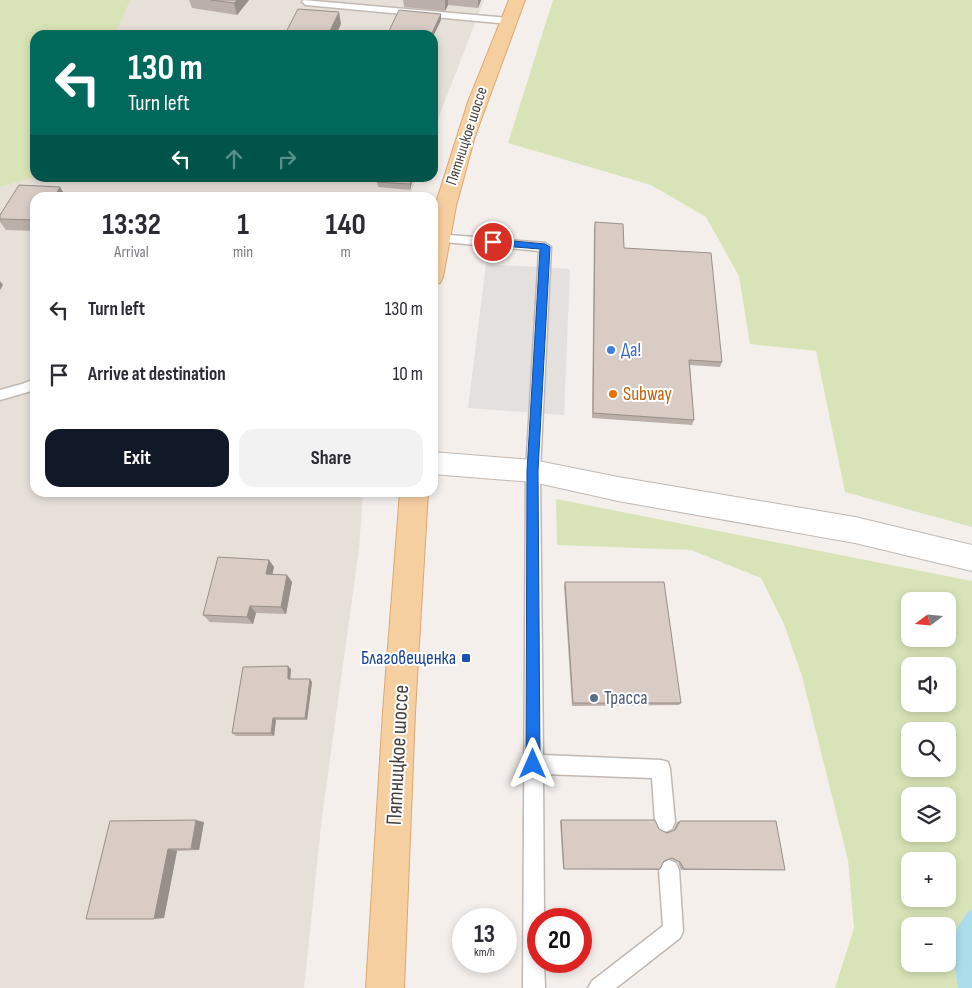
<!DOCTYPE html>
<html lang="en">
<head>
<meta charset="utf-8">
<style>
  body { margin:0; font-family:"Sofia Sans Condensed",sans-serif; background:#f2f2f3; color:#2b2b33; height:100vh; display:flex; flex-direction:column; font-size:19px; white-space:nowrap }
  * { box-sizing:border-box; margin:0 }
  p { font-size:16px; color:#7c7c81 }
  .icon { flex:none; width:28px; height:28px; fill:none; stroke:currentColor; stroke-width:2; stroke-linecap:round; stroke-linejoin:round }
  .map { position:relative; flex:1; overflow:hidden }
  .details { position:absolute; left:30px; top:192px; width:408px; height:305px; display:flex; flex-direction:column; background:#fff; border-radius:15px; box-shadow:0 2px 8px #0003 }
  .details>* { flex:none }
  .top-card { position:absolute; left:30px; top:30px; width:408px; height:152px; border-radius:15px; box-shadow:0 2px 8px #0003; background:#00695c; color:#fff; overflow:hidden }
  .needle { width:32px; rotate:254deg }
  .fabs { position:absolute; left:901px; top:592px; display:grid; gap:10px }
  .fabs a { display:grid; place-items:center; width:55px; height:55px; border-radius:10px; background:#fff; box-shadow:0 2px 8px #0003; font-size:25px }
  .speed { position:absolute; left:452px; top:908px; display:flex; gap:10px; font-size:25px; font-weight:700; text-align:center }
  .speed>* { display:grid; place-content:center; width:65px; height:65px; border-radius:50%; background:#fff; box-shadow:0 2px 8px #0003; line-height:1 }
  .speed small { font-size:12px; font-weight:400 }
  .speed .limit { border:8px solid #d22; background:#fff; color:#111 }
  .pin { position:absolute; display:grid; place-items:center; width:42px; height:42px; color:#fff; margin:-21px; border:2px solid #fff; border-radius:50%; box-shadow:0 1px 5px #0007 }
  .me { position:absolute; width:55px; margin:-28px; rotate:0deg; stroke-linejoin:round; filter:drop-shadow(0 0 4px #0008) }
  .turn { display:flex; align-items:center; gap:18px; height:105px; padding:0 15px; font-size:22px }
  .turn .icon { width:65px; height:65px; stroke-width:2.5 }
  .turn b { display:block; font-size:35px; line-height:42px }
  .lanes { display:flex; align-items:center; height:48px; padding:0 15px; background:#0003; justify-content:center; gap:25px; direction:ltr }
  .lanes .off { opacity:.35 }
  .eta { display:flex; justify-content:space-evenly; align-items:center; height:85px; text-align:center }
  .eta b { font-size:30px; font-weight:700; line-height:35px }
  .cta { display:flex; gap:10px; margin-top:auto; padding:10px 15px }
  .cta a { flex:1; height:58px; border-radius:15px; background:#111827; color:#fff; font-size:20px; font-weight:700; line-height:58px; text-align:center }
  .cta a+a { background:#f2f2f3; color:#2b2b33 }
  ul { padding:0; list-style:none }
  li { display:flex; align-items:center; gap:15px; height:65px; padding:0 15px }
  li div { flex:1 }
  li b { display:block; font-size:19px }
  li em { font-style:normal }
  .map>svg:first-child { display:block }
  .residential { fill:#e7e0d9 }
  .green { fill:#d8e4b7; fill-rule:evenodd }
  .parking { fill:#e3e0de }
  .water { fill:#acddeb }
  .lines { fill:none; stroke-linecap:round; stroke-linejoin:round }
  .service-casing { stroke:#c2b8b1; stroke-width:3 }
  .minor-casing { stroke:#c2b8b1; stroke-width:2 }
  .primary-casing { stroke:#dba872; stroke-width:2 }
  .service { fill:#fff; fill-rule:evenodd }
  .minor { fill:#fff; fill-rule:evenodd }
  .primary { fill:#f6cfa1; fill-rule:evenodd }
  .wall { fill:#baafa9 }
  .shaded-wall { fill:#978f89 }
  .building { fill:#d8ccc4; stroke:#978f89 }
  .route { fill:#1a73e8; stroke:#114b97 }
  .shop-dot { fill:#3f7fe0; stroke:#fff; stroke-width:2 }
  .food-dot { fill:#e8710a; stroke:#fff; stroke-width:2 }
  .transit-dot { fill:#1a4fb4; stroke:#fff; stroke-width:2 }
  .service-dot { fill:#5c6f8a; stroke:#fff; stroke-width:2 }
  .labels { text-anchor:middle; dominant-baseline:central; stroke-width:4; stroke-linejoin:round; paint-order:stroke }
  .far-street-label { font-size:16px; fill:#473f39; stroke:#fff }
  .shop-label { font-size:19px; fill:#366cbe; stroke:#fff; text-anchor:start }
  .food-label { font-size:19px; fill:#c56008; stroke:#fff; text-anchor:start }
  .transit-label { font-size:19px; fill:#164399; stroke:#fff; text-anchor:end }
  .service-label { font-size:19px; fill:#4e5e75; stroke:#fff; text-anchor:start }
  .near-street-label { font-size:22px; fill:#473f39; stroke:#fff }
</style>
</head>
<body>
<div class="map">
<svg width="972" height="988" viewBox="0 0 972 988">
  <rect width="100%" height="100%" fill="#f4efeb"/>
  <path class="residential" d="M129 0H484L433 132 432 35H103Z
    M35 128V178H416L410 197 35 198V492L363 493 359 549 322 817 304 988H0V176Z"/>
  <path class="green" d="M0 0H130L115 35H35V177L0 187Z
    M553 0H972V527L845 492 816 351 750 344 739 276 706 217 651 185 508 143Z
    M556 499 972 581V909L967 912 950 940 958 988H835L854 928 848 860 802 676 784 624 761 578 691 550 557 545ZM910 601H948V639H910ZM910 666H948V704H910ZM910 731H948V769H910ZM910 796H948V834H910ZM910 861H948V899H910ZM910 926H948V964H910Z"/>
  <path class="parking" d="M486 264 570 269 564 415 468 408Z"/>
  <path class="water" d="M972 909V988H958L950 940 967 912Z"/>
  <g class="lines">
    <defs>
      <path id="service" d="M303 0 509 18 514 21 509 24 306 5 302 2Z
        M438 234 545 243 551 247 540 471 543 755 661 760 668 762 670 769 675 822 672 829 665 832 658 829 655 822 652 778 543 774 544 919H539V961H544L545 988H523L526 471 539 251 434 241 432 237Z
        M35 379V390L0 400V390L22 384Z
        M669 860 676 863 679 870 683 931 680 938 616 988H588L592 981 663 926 659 870 662 863Z"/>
      <path id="minor" d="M432 452 533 460 618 477 855 517 972 545V571L855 543 618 501 533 482 432 474Z"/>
      <path id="primary" d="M509 0H525L475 136 456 206 443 277 440 283 432 285V216L435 206 468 102Z
        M400 492H428L415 712 404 988H366L383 712Z"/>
    </defs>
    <use href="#service" class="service-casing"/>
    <use href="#minor" class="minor-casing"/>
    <use href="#primary" class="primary-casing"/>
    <use href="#service" class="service"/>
    <use href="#minor" class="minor"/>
    <use href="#primary" class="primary"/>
  </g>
  <path class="wall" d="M189 0H249L237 15 192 8Z
    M403 0H481L478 8 448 5 445 11 404 7Z
    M186 178H203L202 179Z
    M378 178H413L410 190 378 187 377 182Z
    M19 185 60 187 64 194 67 195 69 198H35V231L6 230 0 222V215Z
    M595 222 624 248 722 362 720 367 690 365 694 420 692 425 592 418 594 228Z
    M269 560 274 567 272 575H287L292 582 286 614 256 613 253 624 210 622 203 615Z
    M565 582 681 703 679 705 572 706 564 586Z
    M291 669 290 679 312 682 307 720H276L274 736H236L232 733Z
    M561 820 659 829 667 833 673 831 677 822 680 821 785 870H681L678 862 670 858 664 861 660 869 657 870 563 869 560 821Z
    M204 822 199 850 177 851 164 918 86 919Z"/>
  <path class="shaded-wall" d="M237 0H249L237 15 234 3Z
    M445 0H448V5L445 11Z
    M478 0H481L478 8Z
    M339 12 341 24 336 35H328Z
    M441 14V20L432 39V35H431Z
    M411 178H413L410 190V184Z
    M60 187 66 197 67 195 69 198H58L56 194Z
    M0 281 3 285 0 290Z
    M269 560 274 567 271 582 266 574Z
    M287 575 292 582 286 614 281 607Z
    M250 606 256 613 253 624 247 617Z
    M288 666 291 669 290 682 288 679Z
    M310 679 312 682 307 720 305 718Z
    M273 718 276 720 274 736 271 733Z
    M196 820 204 822 199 850 191 849Z
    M168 849 177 851 164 918 154 919Z"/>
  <path class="building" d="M211 0H237L234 3Z
    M298 9 339 12 328 35H299L285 34Z
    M399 10 441 14 431 35H387Z
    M378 178H411L410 184 377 182Z
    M19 185 60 187 56 194 67 195 65 198H35V220L0 219V215Z
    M595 222 623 224 624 248 711 253 722 362 689 360 694 420 593 413Z
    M218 557 269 560 266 574 287 575 281 607 250 606 247 617 203 615Z
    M565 582H664L681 703H573Z
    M288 666V679H310L305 718H273L271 733H232L243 667Z
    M196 820 191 849H168L154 919H86L110 821Z
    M561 820H655L659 829 667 833 675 830 680 821H776L785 870 684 869 680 862 672 858 664 861 660 869H564Z"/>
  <path class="route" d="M493 239 545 244 550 247 538 471 540 764 538 769 533 771 528 769 526 764 527 471 540 249 490 245 489 242Z"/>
  <circle class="shop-dot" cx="611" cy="350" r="5"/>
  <circle class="food-dot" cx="613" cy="394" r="5"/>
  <rect class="transit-dot" x="461" y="653" width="10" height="10" rx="2.5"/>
  <circle class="service-dot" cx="594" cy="698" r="5"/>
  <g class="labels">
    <g class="far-street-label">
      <text transform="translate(467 136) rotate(-72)">Пятницкое шоссе</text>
    </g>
    <g class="shop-label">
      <text x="621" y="350">Да!</text>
    </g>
    <g class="food-label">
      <text x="623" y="394">Subway</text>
    </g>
    <g class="transit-label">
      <text x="456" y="658">Благовещенка</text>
    </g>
    <g class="service-label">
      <text x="604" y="698">Трасса</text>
    </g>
    <g class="near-street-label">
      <text transform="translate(398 755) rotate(-87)">Пятницкое шоссе</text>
    </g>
  </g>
</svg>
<div class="fabs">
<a><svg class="needle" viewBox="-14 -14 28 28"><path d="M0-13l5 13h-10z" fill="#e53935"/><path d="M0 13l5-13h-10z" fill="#7c7c81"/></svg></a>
<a><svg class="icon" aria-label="sound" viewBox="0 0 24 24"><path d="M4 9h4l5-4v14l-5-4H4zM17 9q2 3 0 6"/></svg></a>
<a><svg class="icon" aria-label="search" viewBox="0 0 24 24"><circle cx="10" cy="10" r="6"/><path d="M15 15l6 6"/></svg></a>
<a><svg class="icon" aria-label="layers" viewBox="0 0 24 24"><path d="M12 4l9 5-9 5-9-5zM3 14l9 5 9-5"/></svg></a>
<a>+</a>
<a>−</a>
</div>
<div class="speed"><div>13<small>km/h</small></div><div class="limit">20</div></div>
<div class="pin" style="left:493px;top:242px;background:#d93025"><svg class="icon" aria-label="arrive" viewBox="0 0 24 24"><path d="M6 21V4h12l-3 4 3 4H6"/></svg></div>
<svg class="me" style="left:533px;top:764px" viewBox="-20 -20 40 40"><path d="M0-17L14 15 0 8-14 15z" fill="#1a73e8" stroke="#fff" stroke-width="4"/></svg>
<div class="top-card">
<div class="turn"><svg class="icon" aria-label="left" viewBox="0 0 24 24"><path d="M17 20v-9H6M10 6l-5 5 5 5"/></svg><div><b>130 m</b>Turn left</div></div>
<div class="lanes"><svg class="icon" aria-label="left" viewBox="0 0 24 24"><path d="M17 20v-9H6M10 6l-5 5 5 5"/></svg><svg class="icon off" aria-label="ahead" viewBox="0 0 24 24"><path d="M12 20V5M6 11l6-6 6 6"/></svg><svg class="icon off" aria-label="right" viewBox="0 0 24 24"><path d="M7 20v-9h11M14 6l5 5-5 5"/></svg></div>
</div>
<section class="details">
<div class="eta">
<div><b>13:32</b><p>Arrival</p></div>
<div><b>1</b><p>min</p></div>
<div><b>140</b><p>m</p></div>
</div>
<ul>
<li><svg class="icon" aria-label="left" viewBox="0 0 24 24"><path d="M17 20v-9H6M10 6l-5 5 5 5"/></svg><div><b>Turn left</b></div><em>130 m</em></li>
<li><svg class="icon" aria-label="arrive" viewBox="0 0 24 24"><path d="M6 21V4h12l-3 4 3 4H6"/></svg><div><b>Arrive at destination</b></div><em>10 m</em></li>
</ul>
<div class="cta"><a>Exit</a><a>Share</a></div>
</section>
</div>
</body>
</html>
